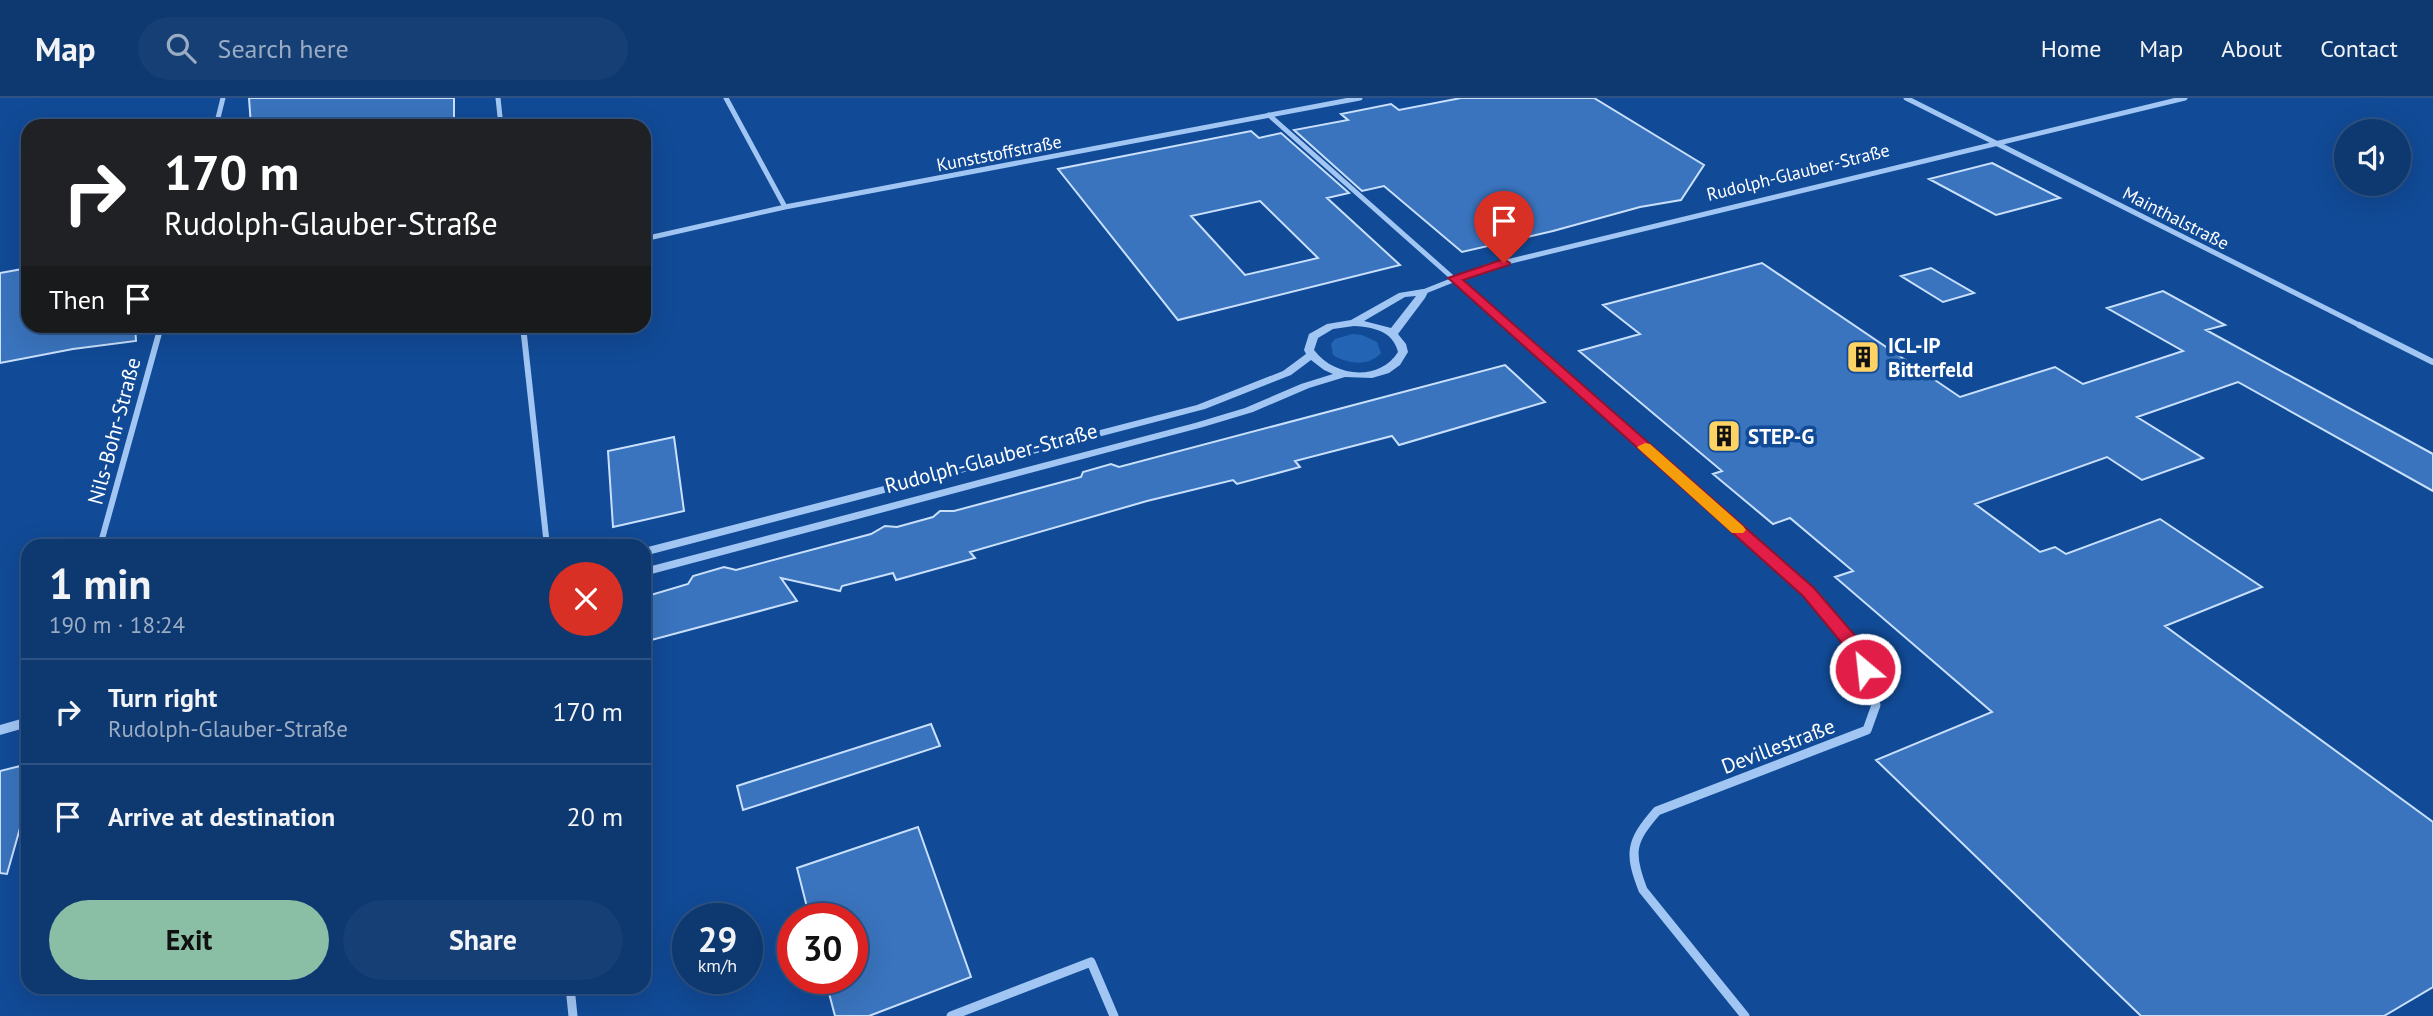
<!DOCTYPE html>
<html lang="en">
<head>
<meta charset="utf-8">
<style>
  body { margin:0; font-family:"PT Sans",sans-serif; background:#163f75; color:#f1f3f6; height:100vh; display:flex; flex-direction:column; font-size:26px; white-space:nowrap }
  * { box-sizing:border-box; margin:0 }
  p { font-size:23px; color:#9aacc3 }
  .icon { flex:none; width:38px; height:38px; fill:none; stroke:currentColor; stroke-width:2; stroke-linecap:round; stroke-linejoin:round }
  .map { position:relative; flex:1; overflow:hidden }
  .sheet { position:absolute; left:21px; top:441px; width:630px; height:455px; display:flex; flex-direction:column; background:#0d3870; border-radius:21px; box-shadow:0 7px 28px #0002,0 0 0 2px #2d5283 }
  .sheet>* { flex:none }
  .guide { position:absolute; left:21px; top:21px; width:630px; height:214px; border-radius:21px; box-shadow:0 7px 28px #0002,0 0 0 2px #2d5283; background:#202124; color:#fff; overflow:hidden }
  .controls { position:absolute; left:2334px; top:21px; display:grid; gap:14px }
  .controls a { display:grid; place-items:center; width:77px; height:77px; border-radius:50%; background:#0d3870; box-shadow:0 7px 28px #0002,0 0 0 2px #2d5283; font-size:35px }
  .speed { position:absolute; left:672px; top:805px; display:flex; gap:14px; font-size:35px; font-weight:700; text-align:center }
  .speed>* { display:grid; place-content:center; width:91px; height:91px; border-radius:50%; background:#0d3870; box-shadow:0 7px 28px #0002,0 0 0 2px #2d5283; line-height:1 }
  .speed small { font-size:18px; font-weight:400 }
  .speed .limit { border:10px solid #d22; background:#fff; color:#111 }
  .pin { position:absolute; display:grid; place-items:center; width:60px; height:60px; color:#fff; margin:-72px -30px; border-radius:50% 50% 50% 0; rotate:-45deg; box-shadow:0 0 7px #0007 }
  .pin .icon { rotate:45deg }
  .me { position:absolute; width:77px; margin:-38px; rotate:332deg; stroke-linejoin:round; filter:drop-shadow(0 0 5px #0008) }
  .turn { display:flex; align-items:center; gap:24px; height:147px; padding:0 28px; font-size:32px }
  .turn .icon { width:91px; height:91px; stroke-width:2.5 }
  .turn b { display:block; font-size:49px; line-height:60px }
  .then { display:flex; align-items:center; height:66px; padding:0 28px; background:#0003; gap:14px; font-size:26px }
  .round { display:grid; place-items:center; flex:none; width:74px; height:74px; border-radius:37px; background:#163f75 }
  .summary { display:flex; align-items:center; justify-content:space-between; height:119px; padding:0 28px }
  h1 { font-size:42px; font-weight:700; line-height:52px }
  .primary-button { display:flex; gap:14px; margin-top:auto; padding:14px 28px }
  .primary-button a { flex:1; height:80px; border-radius:42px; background:#8abfa5; color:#111; font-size:28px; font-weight:700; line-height:80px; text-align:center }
  .primary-button a+a { background:#163f75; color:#f1f3f6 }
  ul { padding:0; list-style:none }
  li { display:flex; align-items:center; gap:21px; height:105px; padding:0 28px; border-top:2px solid #2d5283 }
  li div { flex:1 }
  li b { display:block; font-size:26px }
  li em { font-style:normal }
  header { display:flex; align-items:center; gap:42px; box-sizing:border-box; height:98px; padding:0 35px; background:#0d3870; border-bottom:2px solid #2d5283 }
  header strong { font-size:33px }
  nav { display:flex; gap:38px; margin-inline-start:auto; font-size:24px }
  .search { width:490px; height:63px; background:#163f75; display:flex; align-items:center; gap:18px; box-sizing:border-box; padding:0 24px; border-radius:38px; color:#9aacc3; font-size:26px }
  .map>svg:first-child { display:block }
  .green { fill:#2464b5 }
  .building { fill:#3a74be; stroke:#c9e0fd; stroke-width:2; fill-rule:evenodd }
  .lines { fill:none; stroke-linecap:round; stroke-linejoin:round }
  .minor-far2 { stroke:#a1c6f3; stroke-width:5 }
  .minor-far1 { stroke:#a1c6f3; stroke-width:6 }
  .minor { stroke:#a1c6f3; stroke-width:9 }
  .tertiary { fill:#a1c6f3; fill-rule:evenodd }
  .route { fill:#e11d48; stroke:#92132f; stroke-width:2 }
  .slow { fill:#f59e0b }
  .labels { text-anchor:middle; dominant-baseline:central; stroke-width:7; stroke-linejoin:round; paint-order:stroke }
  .far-street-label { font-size:18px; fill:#fff; stroke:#114a96 }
  .poi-label { font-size:21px; font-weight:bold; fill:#fff; stroke:#114a96; text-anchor:start }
  .street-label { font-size:21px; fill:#fff; stroke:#114a96 }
</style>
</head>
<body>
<header>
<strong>Map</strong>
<div class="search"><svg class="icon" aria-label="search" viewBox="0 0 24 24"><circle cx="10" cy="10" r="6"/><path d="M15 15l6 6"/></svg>Search here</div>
<nav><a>Home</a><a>Map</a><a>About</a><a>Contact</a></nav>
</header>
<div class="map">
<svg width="2433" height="918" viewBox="0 0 2433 918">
  <rect width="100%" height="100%" fill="#114a96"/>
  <path class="green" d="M1352 236 1362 237 1377 244 1381 255C1368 269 1348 266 1333 257L1331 246 1335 241Z"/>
  <path class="building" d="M249 0H454V28H251Z
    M1461 0H1594L1704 67 1681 102 1640 109 1553 133 1462 154 1384 88 1362 93 1294 32 1348 22 1341 16 1391 6 1399 12Z
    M1251 33 1259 40 1281 35 1349 95 1327 100 1400 167 1178 222 1058 71ZM1260 103 1318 160 1245 177 1191 118Z
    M1992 65 2060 100 1996 117 1929 81Z
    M1762 165 1960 299 2055 269 2083 286 2183 253 2107 210 2163 193 2225 227 2206 232 2433 356V393L2238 284 2137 319 2203 360 2142 382 2107 359 1975 406 2040 454 2055 449 2066 456 2160 421 2262 489 2165 528 2433 724V889L2384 918H2141L1876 662 1992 614 1835 479 1853 473 1790 420 1773 426 1713 376 1722 373 1579 253 1640 236 1603 207Z
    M28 170V228H135L136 243 73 251 0 265V175Z
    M1931 170 1974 195 1943 204 1901 178Z
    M1505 267 1545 304 1399 347 1392 338 1295 363 1300 369 1237 386 1233 382 1147 403 970 454 975 460 896 482 893 475 842 488 840 493 781 480 797 503 644 544V499L688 486 693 478 724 469 736 472 871 436 885 428 897 429 933 419 940 413H954L1081 379 1083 374 1111 366 1119 369Z
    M674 339 684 413 613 429 608 353Z
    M931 626 940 648 743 712 737 688Z
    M28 666V702L7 776 0 775V673Z
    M918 729 971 879 869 918H835L825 880H852V821H810L797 770Z"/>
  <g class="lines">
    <path class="minor-far2" d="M498 0 501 28
      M726 0 785 109
      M1906 0 2363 229
      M1269 17 1508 229
      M216 28 223 0
      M644 141 785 109 1360 0
      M1423 194 1486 169 2185 0"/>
    <path class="minor-far1" d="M1506 227 1808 494 1837 527
      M2359 227 2433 264
      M523 228 547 448
      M100 448 161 228"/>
    <path class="minor" d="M570 889 573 918
      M951 918 1091 864 1114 918
      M1745 918 1643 792C1628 754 1631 743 1657 713L1867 632 1876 607 1859 553 1835 526"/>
    <path class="tertiary" d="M1423 191 1428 194 1425 200 1398 236 1406 246 1408 254 1400 267 1389 275 1372 280 1345 279 1309 290 1253 314 1203 329 644 478V470L1195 325 1245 310 1301 286 1333 276 1324 272 1311 262 1291 277 1205 311 644 458V450L1197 307 1283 273 1306 256 1304 252 1309 236 1327 226 1351 222 1399 195ZM1416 198 1391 230 1364 223 1405 199ZM1354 228C1373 229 1393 233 1398 254 1379 284 1334 279 1314 252L1318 240 1333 231Z
      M28 619V629L0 637V627Z"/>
  </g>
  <path class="route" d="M1504 161 1510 165 1509 167 1463 182 1814 490 1865 549 1874 571 1871 576H1859L1851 556 1803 498 1448 180Z"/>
  <path class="slow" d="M1645 345 1650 346 1743 428 1746 432 1743 435H1732L1640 352 1637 349Z"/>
  <defs>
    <symbol id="building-square" viewBox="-11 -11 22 22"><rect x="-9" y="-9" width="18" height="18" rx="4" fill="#ffd363" stroke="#114a96"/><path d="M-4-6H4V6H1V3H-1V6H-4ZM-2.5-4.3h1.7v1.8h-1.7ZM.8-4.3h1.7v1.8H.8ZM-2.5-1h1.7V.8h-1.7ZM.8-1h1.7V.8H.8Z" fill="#111"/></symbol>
  </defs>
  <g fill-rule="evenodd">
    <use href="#building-square" x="1844" y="240" width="38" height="38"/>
    <use href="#building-square" x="1705" y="319" width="38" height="38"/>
  </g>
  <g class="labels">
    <g class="far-street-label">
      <text transform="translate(999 55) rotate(-11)">Kunststoffstraße</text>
      <text transform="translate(1798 74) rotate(-14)">Rudolph-Glauber-Straße</text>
      <text transform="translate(2176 120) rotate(27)">Mainthalstraße</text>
    </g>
    <g class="poi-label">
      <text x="1888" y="247">ICL-IP<tspan x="1888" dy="24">Bitterfeld</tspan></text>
      <text x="1748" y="338">STEP-G</text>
    </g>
    <g class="street-label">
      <text transform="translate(114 333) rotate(-75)">Nils-Bohr-Straße</text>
      <text transform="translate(991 360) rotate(-15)">Rudolph-Glauber-Straße</text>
      <text transform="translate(1778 648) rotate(-21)">Devillestraße</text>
    </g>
  </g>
</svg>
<div class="controls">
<a><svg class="icon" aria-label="sound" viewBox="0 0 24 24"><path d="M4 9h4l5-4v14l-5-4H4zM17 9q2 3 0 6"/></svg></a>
</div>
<div class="speed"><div>29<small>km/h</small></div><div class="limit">30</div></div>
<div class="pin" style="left:1504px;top:165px;background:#d93025"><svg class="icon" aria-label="arrive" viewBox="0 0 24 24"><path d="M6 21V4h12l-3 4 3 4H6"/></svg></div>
<svg class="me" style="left:1865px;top:571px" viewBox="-20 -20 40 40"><circle r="17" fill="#e11d48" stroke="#fff" stroke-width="3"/><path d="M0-11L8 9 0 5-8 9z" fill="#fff"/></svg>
<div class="guide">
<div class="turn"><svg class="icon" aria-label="right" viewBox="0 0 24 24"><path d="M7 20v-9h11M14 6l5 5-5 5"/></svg><div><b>170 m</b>Rudolph-Glauber-Straße</div></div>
<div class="then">Then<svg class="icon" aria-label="arrive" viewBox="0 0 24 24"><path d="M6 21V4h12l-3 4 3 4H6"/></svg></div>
</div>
<section class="sheet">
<div class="summary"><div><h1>1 min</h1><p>190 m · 18:24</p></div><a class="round" style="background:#d93025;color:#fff"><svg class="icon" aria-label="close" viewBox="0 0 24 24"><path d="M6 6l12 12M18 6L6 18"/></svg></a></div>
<ul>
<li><svg class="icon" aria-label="right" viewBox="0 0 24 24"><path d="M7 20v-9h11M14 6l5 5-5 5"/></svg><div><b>Turn right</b><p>Rudolph-Glauber-Straße</p></div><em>170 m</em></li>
<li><svg class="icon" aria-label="arrive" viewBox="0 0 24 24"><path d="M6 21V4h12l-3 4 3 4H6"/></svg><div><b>Arrive at destination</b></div><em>20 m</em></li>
</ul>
<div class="primary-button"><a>Exit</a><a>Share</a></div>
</section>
</div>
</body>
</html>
